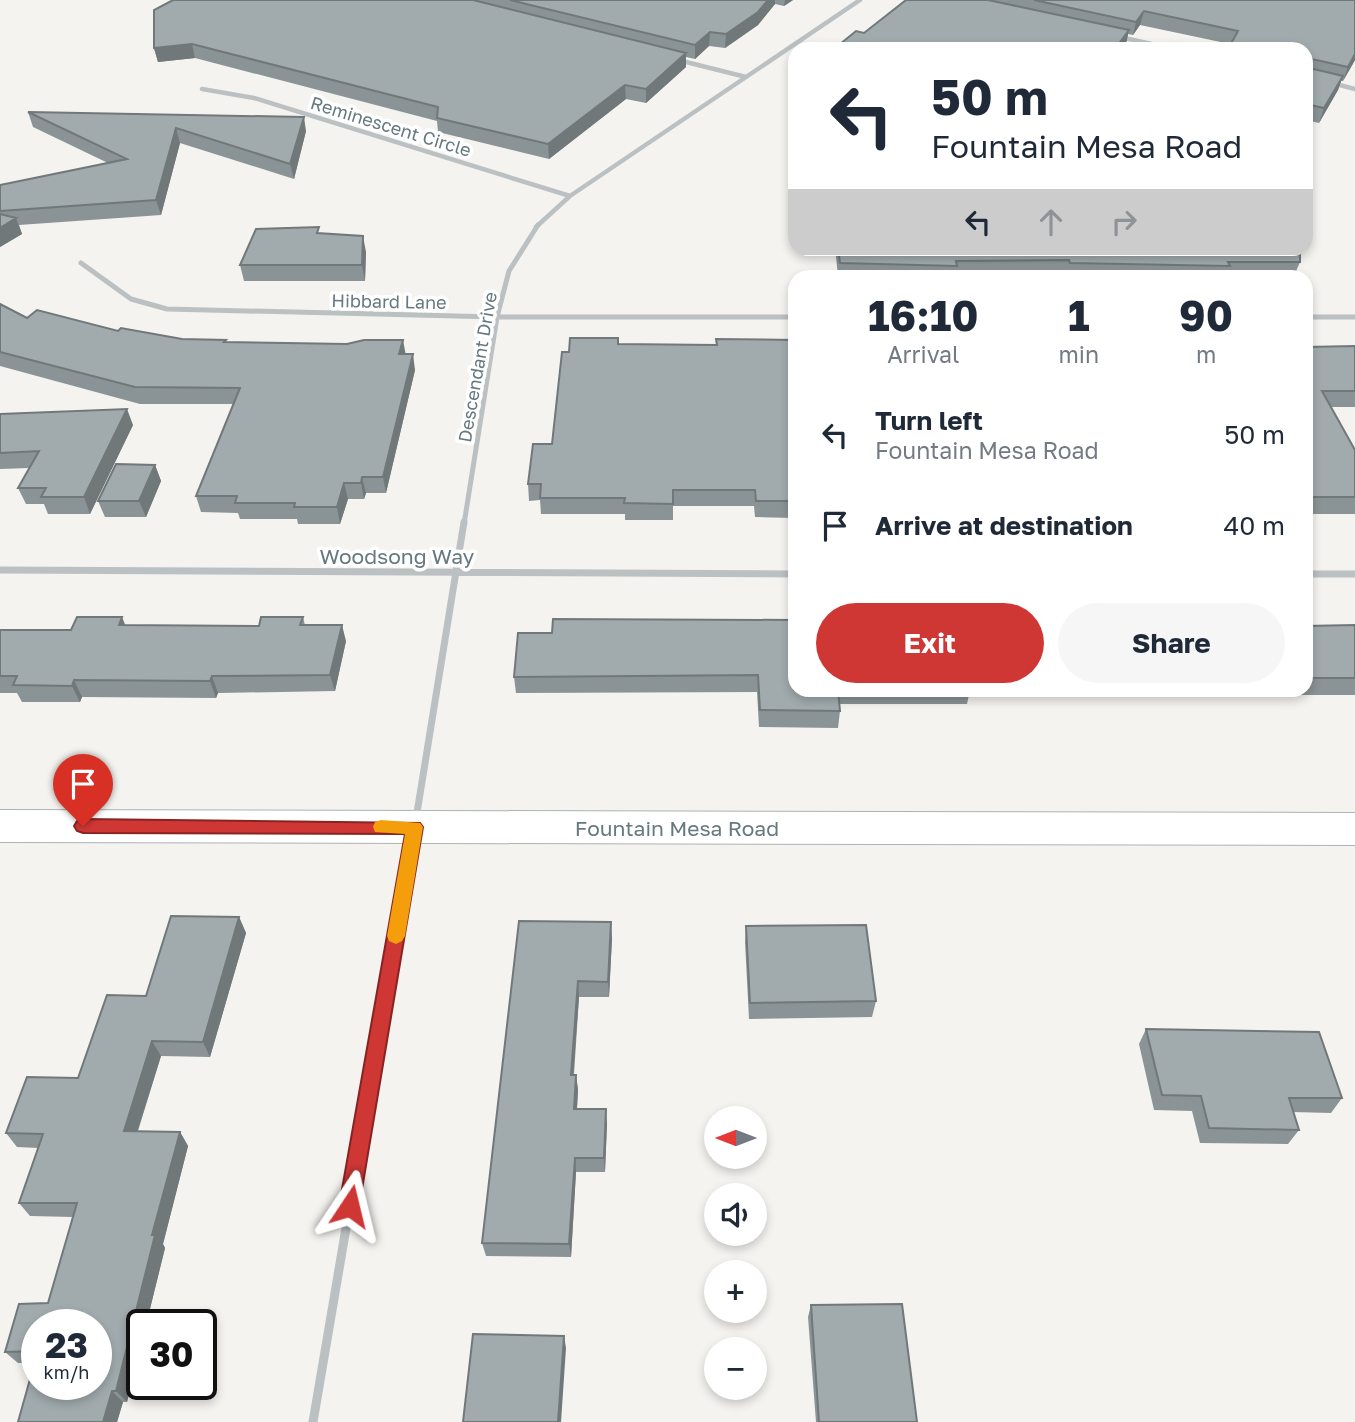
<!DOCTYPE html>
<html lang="en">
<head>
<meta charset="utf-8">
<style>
  body { margin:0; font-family:"Golos Text",sans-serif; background:#f6f6f7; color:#1f2937; height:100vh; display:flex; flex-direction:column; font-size:26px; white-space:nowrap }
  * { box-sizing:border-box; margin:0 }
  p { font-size:23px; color:#747a83 }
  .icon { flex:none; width:38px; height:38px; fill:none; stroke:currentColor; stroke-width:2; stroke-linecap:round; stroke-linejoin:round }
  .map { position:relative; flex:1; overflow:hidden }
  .panel { position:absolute; left:788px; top:270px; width:525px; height:427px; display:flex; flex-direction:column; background:#fff; border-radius:21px; box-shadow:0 4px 10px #0003 }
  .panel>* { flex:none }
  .hud { position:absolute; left:788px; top:42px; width:525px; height:214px; border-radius:21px; box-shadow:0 4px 10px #0003; background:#fff; color:#1f2937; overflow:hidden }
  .needle { width:46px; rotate:270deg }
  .fabs { position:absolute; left:704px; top:1106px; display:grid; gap:14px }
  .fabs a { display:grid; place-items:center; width:63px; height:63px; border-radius:50%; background:#fff; box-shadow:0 4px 10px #0003; font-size:35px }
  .speed { position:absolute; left:21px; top:1309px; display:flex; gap:14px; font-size:35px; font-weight:700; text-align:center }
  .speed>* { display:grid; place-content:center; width:91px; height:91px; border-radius:50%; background:#fff; box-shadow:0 4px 10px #0003; line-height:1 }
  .speed small { font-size:18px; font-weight:400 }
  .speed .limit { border:4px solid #111; border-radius:10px; background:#fff; color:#111 }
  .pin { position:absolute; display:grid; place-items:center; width:60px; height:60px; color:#fff; margin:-72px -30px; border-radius:50% 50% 50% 0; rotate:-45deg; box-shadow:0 0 7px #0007 }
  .pin .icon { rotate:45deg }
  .me { position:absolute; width:77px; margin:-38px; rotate:10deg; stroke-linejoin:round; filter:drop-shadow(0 0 5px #0008) }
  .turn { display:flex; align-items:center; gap:24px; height:147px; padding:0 28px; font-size:32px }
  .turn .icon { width:91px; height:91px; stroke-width:2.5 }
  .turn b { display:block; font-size:49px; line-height:60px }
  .lanes { display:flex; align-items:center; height:66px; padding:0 28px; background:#0003; justify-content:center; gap:35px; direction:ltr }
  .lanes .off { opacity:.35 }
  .eta { display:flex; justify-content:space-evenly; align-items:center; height:119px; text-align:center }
  .eta b { font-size:42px; font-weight:700; line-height:49px }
  .button { display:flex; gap:14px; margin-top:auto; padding:14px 28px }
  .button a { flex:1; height:80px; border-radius:42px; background:#cf3735; color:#fff; font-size:28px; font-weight:700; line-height:80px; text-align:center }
  .button a+a { background:#f6f6f7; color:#1f2937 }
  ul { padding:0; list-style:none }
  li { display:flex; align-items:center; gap:21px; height:91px; padding:0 28px }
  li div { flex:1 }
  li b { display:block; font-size:26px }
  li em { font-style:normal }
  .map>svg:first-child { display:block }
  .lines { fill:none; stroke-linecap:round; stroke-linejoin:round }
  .secondary-casing { stroke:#abb3b5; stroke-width:2 }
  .minor-far3 { stroke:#bbc0c2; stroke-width:4.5 }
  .minor-far2 { stroke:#bbc0c2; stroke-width:5 }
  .minor-far1 { stroke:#bbc0c2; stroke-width:7 }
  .minor { stroke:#bbc0c2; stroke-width:9 }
  .secondary { fill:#fff; fill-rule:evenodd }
  .wall { fill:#8a9395; fill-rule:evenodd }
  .shaded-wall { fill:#717879 }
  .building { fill:#a1abad; stroke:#717879; stroke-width:2 }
  .route { fill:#cf3735; stroke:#872422; stroke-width:2 }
  .slow { fill:#f59e0b }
  .labels { text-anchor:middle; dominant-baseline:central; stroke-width:7; stroke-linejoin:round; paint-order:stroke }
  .far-street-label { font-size:18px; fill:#66797e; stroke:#fff }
  .street-label { font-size:21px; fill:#66797e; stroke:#fff }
</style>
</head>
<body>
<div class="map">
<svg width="1355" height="1422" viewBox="0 0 1355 1422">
  <rect width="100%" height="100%" fill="#f4f3f0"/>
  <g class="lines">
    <defs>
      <path id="secondary" d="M0 810 1355 813V845L0 842Z"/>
    </defs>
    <use href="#secondary" class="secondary-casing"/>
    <path class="minor-far3" d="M1120 37 1174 49
      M678 60 746 77
      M1332 83 1355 89
      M202 89 254 98 570 196
      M536 227 570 196 860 0"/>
    <path class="minor-far2" d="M81 263 131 299 167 309 497 317H794
      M1306 317H1355
      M464 524 497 317 509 271 538 225"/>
    <path class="minor-far1" d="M0 570 794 574
      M1306 574H1355
      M416 819 464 522
      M400 913 413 834"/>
    <path class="minor" d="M313 1422 400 911"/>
    <use href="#secondary" class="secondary"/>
  </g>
  <path class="wall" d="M173 0H793L784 6 775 4 758 25 725 48 709 46 695 59 686 57V67L646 103 626 99 549 159 438 132 437 121 195 58 158 62 154 48Z
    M906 0H1355V60L1343 81H1341L1338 90 1319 123 1306 120V49L1230 44 1140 25 1133 35 1128 34 1126 44 864 33Z
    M28 112 306 131 294 179 180 143 161 215 19 225 22 234 0 247V185L108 163 33 127Z
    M320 233 366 252 365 281H244L240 265Z
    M835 248H1300V262L1294 276H1066V275L838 276Z
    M0 304 27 318 182 339 226 340V342L405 354 415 370 386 493H366L364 499H348L340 524H298L297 519H240L238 513 201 512 196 496 233 404H140L0 366Z
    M794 340V518L755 517 754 506H673V520H625V514H541L540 500 529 501 528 484 552 444 569 352 618 344 716 345Z
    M1355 346V407H1331L1355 450V514H1306V347Z
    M0 414 133 425 90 514H48L44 504H26L18 488 29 468 0 469Z
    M155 465 161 481 146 517H105L98 501Z
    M303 617 305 625 346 641 335 691 218 693 216 698 82 697 80 702H22L17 693H0V630H71L126 625 259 626Z
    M794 620V690H970L967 704H839L840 711 838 728 759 727 757 692 516 693 514 677 552 633Z
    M1355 625V695H1120L1119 691 1026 690H1306V626Z
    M171 916 239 917 246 933 210 1057 161 1056 138 1131 180 1132 188 1146 163 1244 165 1248 146 1325H142V1342L127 1402H123L117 1422H18L34 1363H18L5 1352 19 1304 48 1303 73 1217 30 1216 19 1203 38 1148 17 1147 6 1133 27 1077 78 1078 107 995 146 996ZM37 1325H96V1384H37Z
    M519 921 612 938 609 997H579L574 1075H576L578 1090 577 1109 607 1123 605 1172H576L571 1257 486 1256 482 1243Z
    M746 926 876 1001 872 1017 749 1019 745 942Z
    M1146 1029 1342 1098 1331 1113 1293 1112 1299 1130 1288 1144 1200 1143 1192 1111 1154 1110 1139 1044Z
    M811 1305 917 1422H816L808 1317Z"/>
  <path class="shaded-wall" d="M768 0H775V4L758 25 725 48 726 34Z
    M785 0H793L784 6Z
    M1144 11 1140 25 1133 35 1136 22Z
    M1129 30 1126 44 1122 49H1115Z
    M710 32 709 46 695 59V45Z
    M192 44 195 58 158 62 154 48Z
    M686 53V67L646 103V89Z
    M1355 54V60L1343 81 1348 67Z
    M1343 76 1338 90 1319 123 1324 108Z
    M625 85 626 99 549 159 548 144Z
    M304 117 306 131 294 179 290 164Z
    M176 128 180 143 161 215 156 200Z
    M16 218 22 234 0 247V228Z
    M363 236 366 252 365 281 362 265Z
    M403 340 406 356 399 354Z
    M413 354 415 370 386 493 383 477Z
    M127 409 133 425 90 514 84 497Z
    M155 465 161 481 146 517 139 501Z
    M362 477 366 493 364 499 361 483Z
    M344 483 348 499 340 524 337 507Z
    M122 617 129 634 119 625Z
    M342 625 346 641 335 691 330 675Z
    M212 676 218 693 216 698 210 681Z
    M74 680 82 697 80 702 72 686Z
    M239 917 246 933 210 1057 203 1042Z
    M611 922 612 938 609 997 608 982Z
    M578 981 579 997 572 1090 571 1075Z
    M152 1041 161 1056 133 1145 124 1131Z
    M576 1075 578 1090 576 1123 574 1109Z
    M606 1109 607 1123 605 1172 604 1158Z
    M180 1132 188 1146 163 1244 165 1248 146 1325H142V1342L127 1402 116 1391 152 1235Z
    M575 1158 576 1172 571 1257 569 1244Z
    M564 1336 566 1348 561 1422H558Z
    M112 1391 123 1402 117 1422H103Z"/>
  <path class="building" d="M173 0H473L686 53 646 89 625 85 548 144 437 118 438 107 192 44 154 48V10Z
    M510 0H768L758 12 726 34 710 32 695 45Z
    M906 0H988L1129 30 1115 49H834L856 31 864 33Z
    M1034 0H1355V54L1348 67 1312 59 1307 61 1309 68 1343 76 1324 108 1306 104V49H1228L1238 31 1144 11 1136 22Z
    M28 112 304 117 290 164 176 128 156 200 0 211V185L127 159Z
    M0 214 16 218 0 228Z
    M319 227 317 233 363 236 362 265H240L256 229Z
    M838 248H1300V262H1228L1230 266 1070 263 1069 260 956 261 957 266 840 263Z
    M0 304 27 318 37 310 118 331 121 328 182 339 226 340 224 342 347 344 364 340H403L399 354H413L383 477H362L361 483H344L337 507H294L295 503H235L237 496H196L240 388 135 387 0 352Z
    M570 338H618V344L717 345 716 339 794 340V501H756L755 490H673V504L624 503 625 498H540L541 484H528L533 444H552L562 352H569Z
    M1355 346V391H1322L1355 450V497H1306V347Z
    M127 409 84 497H41L46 488H18L39 451 0 453V414Z
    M116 464 155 465 139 501H98Z
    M77 617H122L119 625 259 626 261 617H303L300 625H342L330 675 212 676 210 681 74 680 72 686 13 685 17 676H0V630H71Z
    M553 619 794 620V690H838L840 711 760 710 758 675 514 677 518 633H552Z
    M1355 625V678H1306V626Z
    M171 916 239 917 203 1042 152 1041 124 1131 180 1132 152 1235H155L116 1391H112L103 1422H18L37 1354V1384H96V1325H37V1351L5 1352 19 1304 48 1303 77 1203H19L43 1134 6 1133 27 1077 78 1078 107 995 146 996Z
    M519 921 611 922 608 982 578 981 571 1075H576L574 1109H606L604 1158H575L569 1244 482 1243Z
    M866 925 876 1001 750 1003 746 926Z
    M1146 1029 1319 1032 1342 1098H1289L1299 1130 1209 1128 1201 1096 1162 1095Z
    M902 1304 917 1422H819L811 1305Z
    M473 1334 564 1336 558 1422H463Z"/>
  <path class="route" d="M83 819 420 823 423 827 358 1213 350 1216 343 1213 339 1206 405 834 83 833 77 831 74 826 77 821Z"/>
  <path class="slow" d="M381 820 420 823 423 827 405 936 402 941 396 944 389 941 387 936 405 834 375 832 373 827 375 822Z"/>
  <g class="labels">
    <g class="far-street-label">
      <text transform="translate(391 126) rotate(17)">Reminescent Circle</text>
      <text transform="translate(389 301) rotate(1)">Hibbard Lane</text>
      <text transform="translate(477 367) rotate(-80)">Descendant Drive</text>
    </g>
    <g class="street-label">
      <text x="397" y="556">Woodsong Way</text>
      <text x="677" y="828">Fountain Mesa Road</text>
    </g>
  </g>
</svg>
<div class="fabs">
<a><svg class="needle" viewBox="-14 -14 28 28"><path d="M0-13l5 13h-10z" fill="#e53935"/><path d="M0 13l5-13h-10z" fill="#747a83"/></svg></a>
<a><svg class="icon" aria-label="sound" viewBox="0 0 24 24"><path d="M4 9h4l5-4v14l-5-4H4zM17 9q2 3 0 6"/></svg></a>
<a>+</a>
<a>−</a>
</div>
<div class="speed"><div>23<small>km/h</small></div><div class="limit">30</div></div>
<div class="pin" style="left:83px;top:826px;background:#d93025"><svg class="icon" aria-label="arrive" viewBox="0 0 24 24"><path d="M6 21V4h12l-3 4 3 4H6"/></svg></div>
<svg class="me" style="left:350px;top:1206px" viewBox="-20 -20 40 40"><path d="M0-17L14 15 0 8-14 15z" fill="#cf3735" stroke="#fff" stroke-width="4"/></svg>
<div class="hud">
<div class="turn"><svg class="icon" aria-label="left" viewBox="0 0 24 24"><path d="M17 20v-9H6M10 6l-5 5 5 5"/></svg><div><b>50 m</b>Fountain Mesa Road</div></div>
<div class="lanes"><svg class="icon" aria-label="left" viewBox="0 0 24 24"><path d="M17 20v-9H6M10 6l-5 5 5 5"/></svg><svg class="icon off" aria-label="ahead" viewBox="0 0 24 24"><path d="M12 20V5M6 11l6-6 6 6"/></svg><svg class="icon off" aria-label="right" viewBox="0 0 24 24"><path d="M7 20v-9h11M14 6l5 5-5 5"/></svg></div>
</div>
<section class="panel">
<div class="eta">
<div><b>16:10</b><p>Arrival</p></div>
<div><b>1</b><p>min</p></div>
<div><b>90</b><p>m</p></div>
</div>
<ul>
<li><svg class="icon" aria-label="left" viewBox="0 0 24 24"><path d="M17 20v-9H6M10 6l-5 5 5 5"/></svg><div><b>Turn left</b><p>Fountain Mesa Road</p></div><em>50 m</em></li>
<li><svg class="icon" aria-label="arrive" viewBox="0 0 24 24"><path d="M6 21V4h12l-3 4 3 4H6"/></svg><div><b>Arrive at destination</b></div><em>40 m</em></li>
</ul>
<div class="button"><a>Exit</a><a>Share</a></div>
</section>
</div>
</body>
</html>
